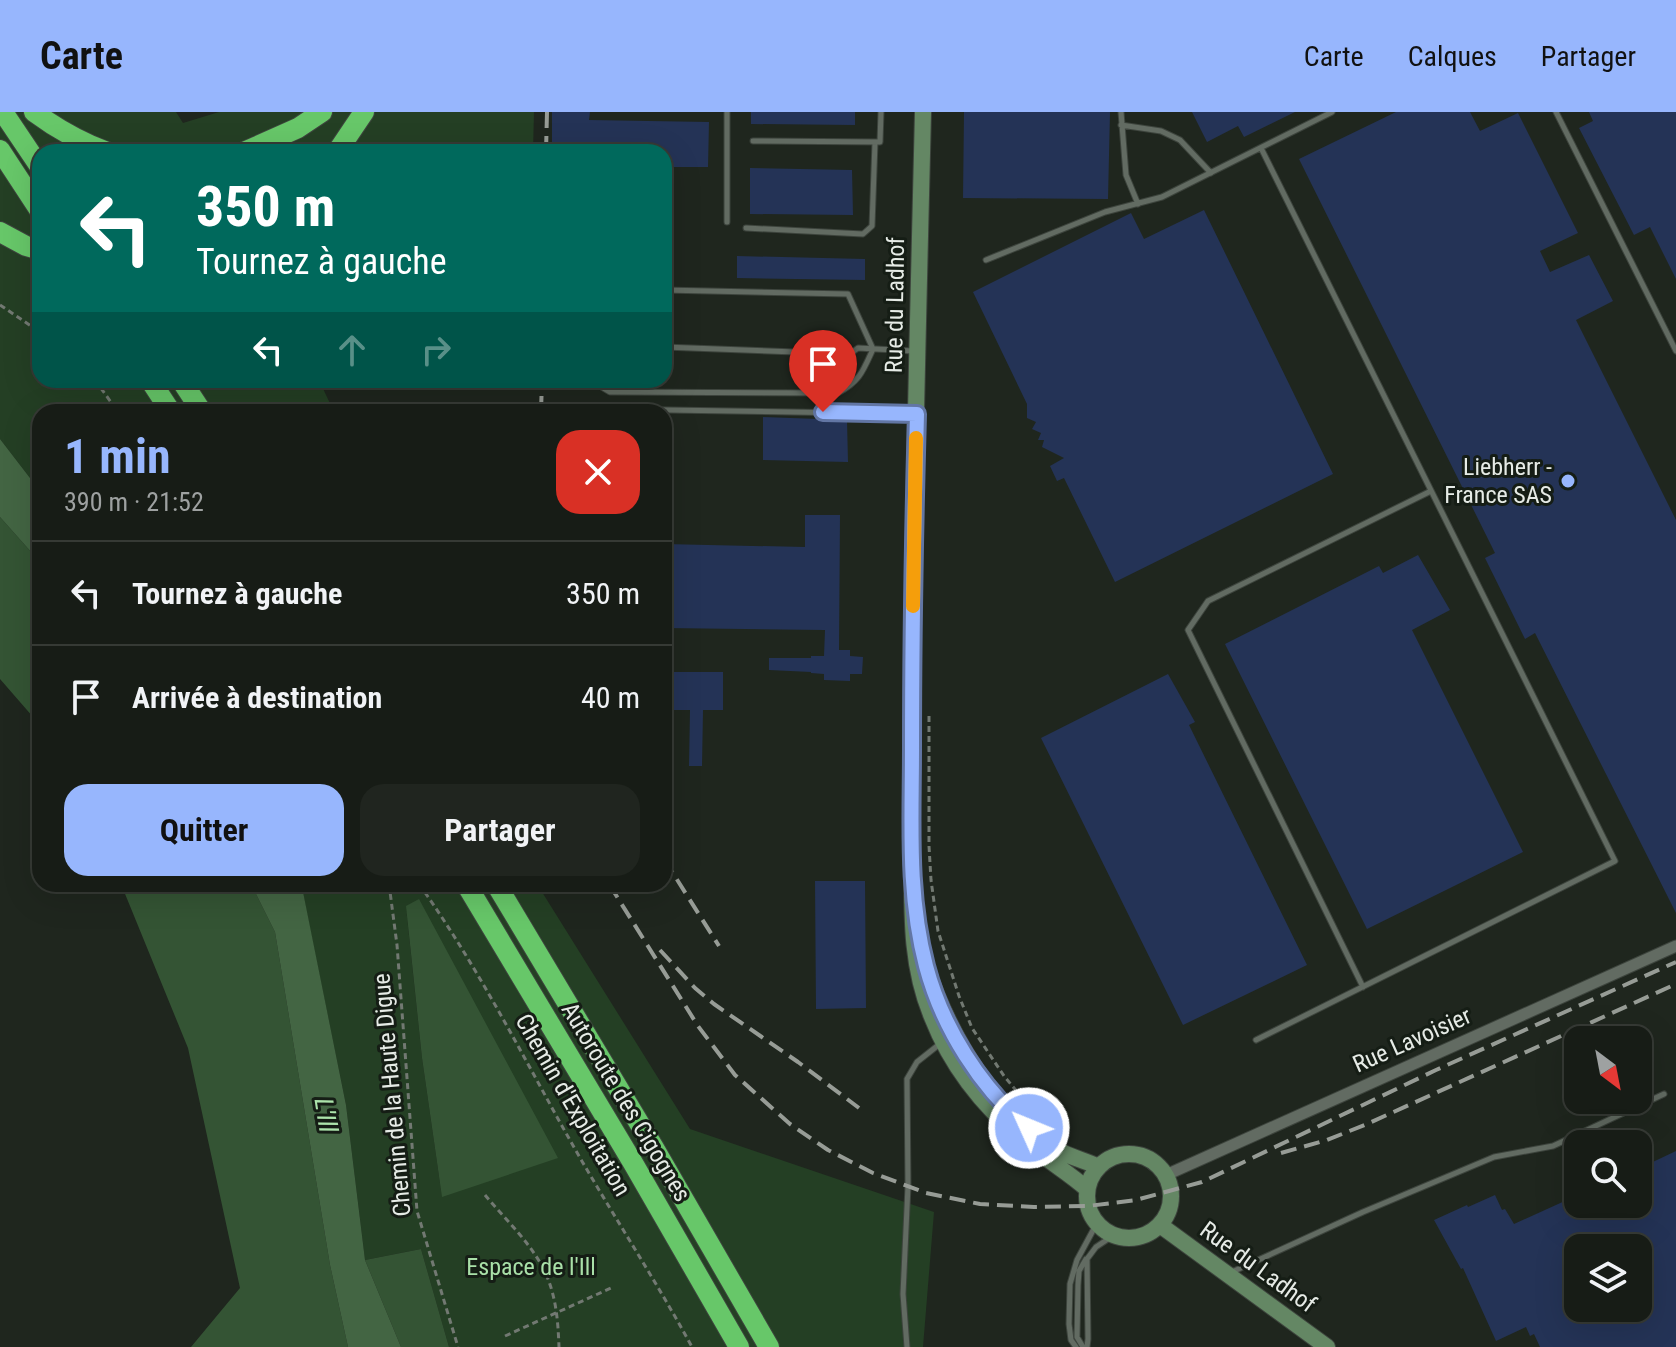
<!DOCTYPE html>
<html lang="fr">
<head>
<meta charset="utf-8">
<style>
  body { margin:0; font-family:"Roboto Condensed",sans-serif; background:#20251f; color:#f1f3f6; height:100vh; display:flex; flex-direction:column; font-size:30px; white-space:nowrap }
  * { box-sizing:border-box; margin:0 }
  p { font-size:26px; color:#9ea1a1 }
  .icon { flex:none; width:44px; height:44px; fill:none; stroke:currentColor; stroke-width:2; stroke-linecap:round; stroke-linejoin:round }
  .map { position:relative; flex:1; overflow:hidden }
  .sheet { position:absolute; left:32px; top:292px; width:640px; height:488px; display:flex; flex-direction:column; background:#171c16; border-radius:24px; box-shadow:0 8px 32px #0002,0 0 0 2px #363a35 }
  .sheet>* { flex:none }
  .hud { position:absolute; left:32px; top:32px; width:640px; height:244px; border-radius:24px; box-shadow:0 8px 32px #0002,0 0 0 2px #363a35; background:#00695c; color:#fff; overflow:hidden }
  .needle { width:52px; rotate:148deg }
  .controls { position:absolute; left:1564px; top:914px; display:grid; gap:16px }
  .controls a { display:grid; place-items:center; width:88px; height:88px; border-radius:16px; background:#171c16; box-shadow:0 8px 32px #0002,0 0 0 2px #363a35; font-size:40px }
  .pin { position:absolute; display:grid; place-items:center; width:68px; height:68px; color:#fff; margin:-82px -34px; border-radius:50% 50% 50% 0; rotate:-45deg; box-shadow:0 0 8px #0007 }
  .pin .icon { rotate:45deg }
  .me { position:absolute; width:88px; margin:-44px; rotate:314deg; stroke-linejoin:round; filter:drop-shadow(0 0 6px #0008) }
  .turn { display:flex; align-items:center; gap:28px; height:168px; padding:0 32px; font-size:36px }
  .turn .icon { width:104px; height:104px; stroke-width:2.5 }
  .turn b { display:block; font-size:56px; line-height:68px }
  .lanes { display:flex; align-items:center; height:76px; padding:0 32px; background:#0003; justify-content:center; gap:40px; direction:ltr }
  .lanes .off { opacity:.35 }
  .round { display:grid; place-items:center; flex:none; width:84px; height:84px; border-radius:24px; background:#20251f }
  .summary { display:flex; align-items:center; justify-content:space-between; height:136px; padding:0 32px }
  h1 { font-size:48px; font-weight:700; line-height:60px; color:#97b6fd }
  .button { display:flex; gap:16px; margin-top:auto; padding:16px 32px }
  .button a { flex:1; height:92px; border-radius:24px; background:#97b6fd; color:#111; font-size:32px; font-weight:700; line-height:92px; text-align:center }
  .button a+a { background:#20251f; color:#f1f3f6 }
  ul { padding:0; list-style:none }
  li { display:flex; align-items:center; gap:24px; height:104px; padding:0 32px; border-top:2px solid #363a35 }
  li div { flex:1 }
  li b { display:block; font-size:30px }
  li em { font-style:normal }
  header { display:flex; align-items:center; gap:48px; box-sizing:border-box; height:112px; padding:0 40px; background:#97b6fd; color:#111 }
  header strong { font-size:38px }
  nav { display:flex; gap:44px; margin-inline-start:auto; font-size:28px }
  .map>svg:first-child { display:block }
  .green { fill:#243f24; fill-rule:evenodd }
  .forest { fill:#345434 }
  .water { fill:#436543 }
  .building { fill:#243356; fill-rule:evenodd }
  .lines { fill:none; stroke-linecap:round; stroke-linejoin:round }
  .lane-casing { stroke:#3d443d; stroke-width:7 }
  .street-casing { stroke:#3d443d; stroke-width:13 }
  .secondary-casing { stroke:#3d443d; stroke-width:18 }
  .highway-casing { stroke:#3d443d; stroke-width:22 }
  .path { stroke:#727972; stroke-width:3; stroke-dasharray:6 4; stroke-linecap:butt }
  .lane { stroke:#626b62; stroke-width:5 }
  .street { stroke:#626b62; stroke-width:11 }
  .secondary { stroke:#648764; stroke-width:16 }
  .highway { stroke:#67c769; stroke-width:20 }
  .rail { stroke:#979c96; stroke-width:4; stroke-dasharray:16 8; stroke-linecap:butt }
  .route-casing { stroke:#6276a4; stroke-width:20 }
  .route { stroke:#97b6fd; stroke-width:14 }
  .slow { stroke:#f59e0b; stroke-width:14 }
  .poi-dot { fill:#97b6fd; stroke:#151d15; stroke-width:3 }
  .labels { text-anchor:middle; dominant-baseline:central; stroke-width:6; stroke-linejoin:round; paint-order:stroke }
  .street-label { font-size:24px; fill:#e6ebe6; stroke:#151d15 }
  .poi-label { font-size:24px; fill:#e6ebe6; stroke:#151d15; text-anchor:end }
  .park-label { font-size:24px; fill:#a9e0a8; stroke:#151d15 }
  .water-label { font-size:26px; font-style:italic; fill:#ace4ab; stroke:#151d15 }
</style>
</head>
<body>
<header>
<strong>Carte</strong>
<nav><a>Carte</a><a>Calques</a><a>Partager</a></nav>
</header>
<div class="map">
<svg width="1676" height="1235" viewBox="0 0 1676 1235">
  <rect width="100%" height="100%" fill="#1f261e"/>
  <path class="green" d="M0 0H176L183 11 219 0H534L533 40H40V268H319L334 300H40V379L0 327Z
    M301 772H537L690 1017 934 1100 923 1235H449L421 1137 365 1148 346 993ZM406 795 442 1085 422 946Z"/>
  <path class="forest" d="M0 405 40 450V613L0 567Z
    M121 772H251L275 820 330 1153 348 1235H191L240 1176 188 936Z
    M419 787 558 1046 442 1085 422 946 406 794Z
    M421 1137 449 1235H401L365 1148Z"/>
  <path class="water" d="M0 327 40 379V450L0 405Z
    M251 772H301L302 775 346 993 365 1148 401 1235H348L330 1153 275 820Z"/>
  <path class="building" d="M552 0H590L589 8 709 10 708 55H664V40H552Z
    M751 0H855V13L751 12Z
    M964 0H1110L1108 87 963 86Z
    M1192 0H1295L1244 25 1238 14 1207 30Z
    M1396 0H1470L1480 19 1518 1 1578 121 1540 139 1550 160 1589 143 1613 189 1576 208 1676 408V801L1535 521 1525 527 1485 446 1495 441 1299 47Z
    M1589 0H1676V167L1650 115 1634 123 1579 16 1593 9Z
    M750 56 852 58 853 103 750 102Z
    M1204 98 1333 362 1115 470 1064 366 1057 369 1050 354 1064 346 1042 335 1044 328H1038L1041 321 1032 317 1036 310 1027 306V292L973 180 1131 101 1144 127Z
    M737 144 865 147V168L737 166Z
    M763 305 847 308 848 350 763 348Z
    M805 403H840L839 538H850V544L863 545 862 562H850V569L824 568V562L811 561V560L769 558V546H811V544H824L825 518 664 516V432L805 435Z
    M1418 443 1450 498 1412 518 1523 740 1367 817 1225 532 1379 454 1383 461Z
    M664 560H723V598H703L702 654H689L690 598H664Z
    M1168 562 1195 610 1189 613 1307 853 1183 913 1041 626Z
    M815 769H865L866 896 816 897Z
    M1676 1039V1235H1540L1534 1222 1530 1224 1526 1215 1496 1229 1463 1156 1461 1157 1434 1108 1467 1093 1468 1095 1495 1083 1502 1098 1505 1097 1514 1112 1578 1083V1092H1638V1057ZM1578 1136H1638V1196H1578Z"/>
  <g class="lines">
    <defs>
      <path id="lane" d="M1121 0 1126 63 1138 92
        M1556 0 1676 239
        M1121 13 1161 19 1180 28 1211 61
        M753 29 880 30 881 0
        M727 110V0
        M746 116 863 122 872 114 875 30
        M986 148 1105 100 1162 85 1332 0
        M664 235 850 242 858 236 913 239
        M598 268 600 274 610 280 838 281C860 269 863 259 873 237L848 182 664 178
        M541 296 912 302
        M1363 875 1188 518 1208 489 1431 379
        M1256 928 1615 749 1261 36
        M1232 1160 1363 1100 1494 1045 1553 1034 1664 982
        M907 1235 903 1182 908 1074 907 967 917 950 941 931
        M1076 1235 1071 1228 1069 1212 1070 1172 1077 1148 1097 1111
        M1083 1235 1077 1225 1078 1173 1079 1159 1086 1147
        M1087 1235 1088 1227 1087 1147 1096 1135 1114 1123"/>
      <path id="street" d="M1166 1063 1676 834"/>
      <path id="secondary" d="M923 0C918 212 912 424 912 635 912 674 912 712 912 750 912 804 911 855 932 905 952 956 987 999 1030 1033 1048 1049 1069 1061 1087 1077
        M927 859C953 928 993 1001 1059 1039 1071 1045 1086 1049 1099 1055
        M1087 1084a42 42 0 1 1 84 0a42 42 0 1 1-84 0Z
        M1160 1113 1327 1235"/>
      <path id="highway" d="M3 0 40 55
        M34 0C57 17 80 30 107 40
        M0 38 40 99
        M244 40 298 16 322 0
        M337 40 364 0
        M0 120 26 134 40 138
        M150 268 171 300
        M181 268 202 300
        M466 772 633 1051 739 1235
        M496 772 654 1036 769 1235"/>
    </defs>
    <use href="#lane" class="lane-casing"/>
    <use href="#street" class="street-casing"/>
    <use href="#secondary" class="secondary-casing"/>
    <use href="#highway" class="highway-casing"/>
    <path class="path" d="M0 193 40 220
      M95 268 118 300
      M929 604V734L931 768 938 819 959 884 972 916 1004 964 1035 1001
      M389 772 397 833 417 1099 458 1235
      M419 772C477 853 522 943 571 1030 610 1099 654 1165 692 1235
      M485 1083C504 1106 529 1129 543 1156 556 1181 558 1208 559 1235
      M505 1224 611 1176"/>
    <use href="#lane" class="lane"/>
    <use href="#street" class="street"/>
    <use href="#secondary" class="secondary"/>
    <use href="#highway" class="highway"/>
    <path class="rail" d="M546 40 547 0
      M541 300 542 268
      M664 747 719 834
      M609 772 698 914 735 963 790 1012 828 1038 873 1061 926 1081 980 1092 1034 1095 1088 1094 1136 1088 1202 1070 1436 958 1676 850
      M660 838 695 876 714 892 798 950 859 996
      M1281 1041 1327 1028 1367 1012 1676 872"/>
  </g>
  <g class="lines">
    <defs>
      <path id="route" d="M823 300 917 302C914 413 912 525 912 637 912 711 907 781 926 854 942 915 981 977 1029 1016"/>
    </defs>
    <use href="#route" class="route-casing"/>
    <use href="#route" class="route"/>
    <path class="slow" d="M913 494 916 326"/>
  </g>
  <circle class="poi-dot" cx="1568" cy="369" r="8"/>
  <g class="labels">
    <g class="street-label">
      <text transform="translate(895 193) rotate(-89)">Rue du Ladhof</text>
      <text transform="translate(1412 928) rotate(-24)">Rue Lavoisier</text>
      <text transform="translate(392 983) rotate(-95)">Chemin de la Haute Digue</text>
      <text transform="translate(626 990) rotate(59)">Autoroute des Cigognes</text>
      <text transform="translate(573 993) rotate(60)">Chemin d'Exploitation</text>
      <text transform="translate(1258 1155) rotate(36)">Rue du Ladhof</text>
    </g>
    <g class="poi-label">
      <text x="1552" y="355">Liebherr -<tspan x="1552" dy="28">France SAS</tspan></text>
    </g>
    <g class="park-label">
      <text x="531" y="1155">Espace de l'Ill</text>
    </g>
    <g class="water-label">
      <text transform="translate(326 1003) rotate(81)">L'Ill</text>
    </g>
  </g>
</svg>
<div class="controls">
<a><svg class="needle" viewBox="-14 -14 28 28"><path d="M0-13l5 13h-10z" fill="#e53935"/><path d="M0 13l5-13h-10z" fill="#9ea1a1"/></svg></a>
<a><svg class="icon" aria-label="search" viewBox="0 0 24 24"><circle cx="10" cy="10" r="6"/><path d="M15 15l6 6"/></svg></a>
<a><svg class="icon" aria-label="layers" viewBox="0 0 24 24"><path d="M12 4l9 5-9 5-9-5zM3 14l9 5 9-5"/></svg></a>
</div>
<div class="pin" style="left:823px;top:300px;background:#d93025"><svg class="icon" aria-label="arrive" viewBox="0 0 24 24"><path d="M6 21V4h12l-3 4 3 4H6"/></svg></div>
<svg class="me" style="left:1029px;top:1016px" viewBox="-20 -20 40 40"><circle r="17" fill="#97b6fd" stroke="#fff" stroke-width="3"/><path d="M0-11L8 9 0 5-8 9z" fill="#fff"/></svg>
<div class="hud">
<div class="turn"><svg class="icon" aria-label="left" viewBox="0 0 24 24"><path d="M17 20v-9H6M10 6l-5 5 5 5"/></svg><div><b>350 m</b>Tournez à gauche</div></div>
<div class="lanes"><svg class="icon" aria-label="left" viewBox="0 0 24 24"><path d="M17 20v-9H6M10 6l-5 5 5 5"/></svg><svg class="icon off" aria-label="ahead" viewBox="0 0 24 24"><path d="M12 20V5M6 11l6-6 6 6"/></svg><svg class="icon off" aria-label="right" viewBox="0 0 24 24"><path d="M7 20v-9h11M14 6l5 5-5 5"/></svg></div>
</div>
<section class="sheet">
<div class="summary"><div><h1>1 min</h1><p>390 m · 21:52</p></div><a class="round" style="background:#d93025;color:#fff"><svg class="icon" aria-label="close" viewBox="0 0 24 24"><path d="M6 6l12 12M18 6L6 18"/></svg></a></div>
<ul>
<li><svg class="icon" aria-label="left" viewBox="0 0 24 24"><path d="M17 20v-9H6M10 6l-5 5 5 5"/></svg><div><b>Tournez à gauche</b></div><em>350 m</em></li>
<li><svg class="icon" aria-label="arrive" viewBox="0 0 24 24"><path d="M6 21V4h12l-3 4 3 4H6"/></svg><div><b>Arrivée à destination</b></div><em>40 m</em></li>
</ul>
<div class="button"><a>Quitter</a><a>Partager</a></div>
</section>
</div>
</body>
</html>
